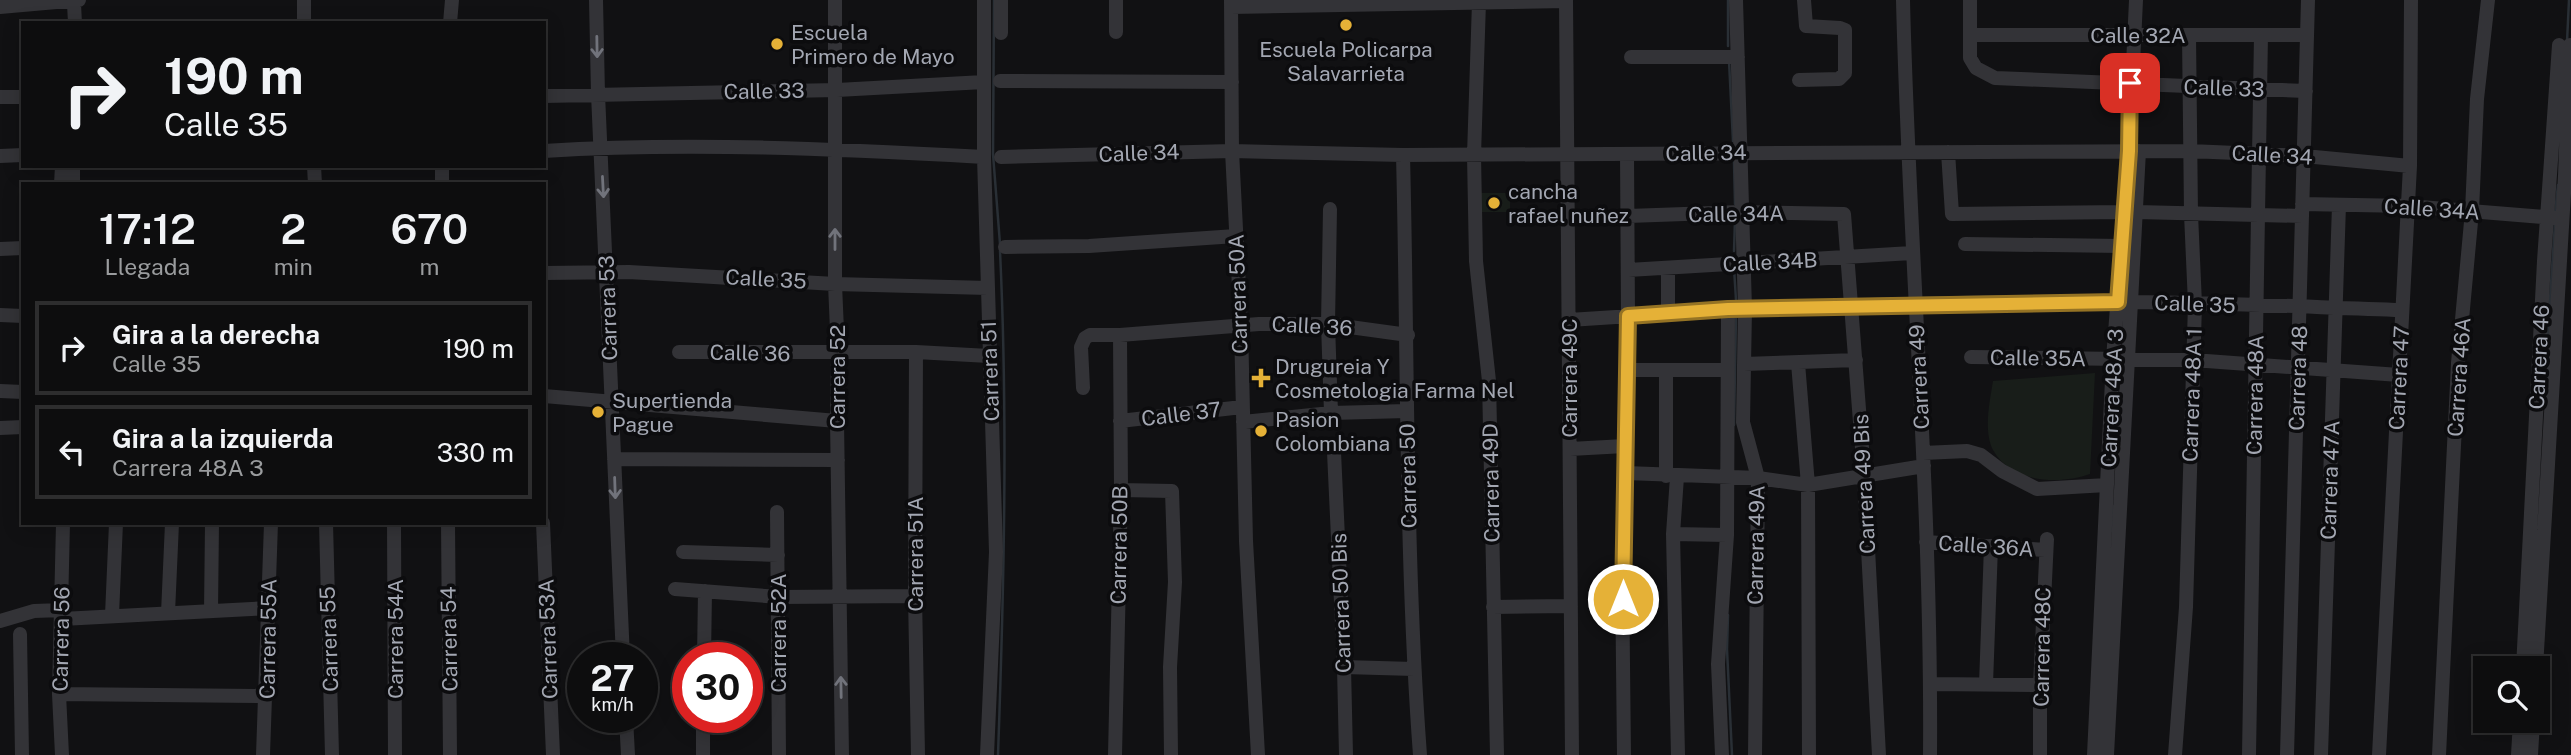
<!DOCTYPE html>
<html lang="es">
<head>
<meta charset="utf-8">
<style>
  body { margin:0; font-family:"Public Sans",sans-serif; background:#1b1b1c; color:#f1f3f6; height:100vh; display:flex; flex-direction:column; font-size:26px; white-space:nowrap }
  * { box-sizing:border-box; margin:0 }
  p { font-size:23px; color:#9a9c9e }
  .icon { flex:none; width:38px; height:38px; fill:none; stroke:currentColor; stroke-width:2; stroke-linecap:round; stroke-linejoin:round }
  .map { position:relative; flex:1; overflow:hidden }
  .drawer { position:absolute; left:21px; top:182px; width:525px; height:343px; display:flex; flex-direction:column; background:#0d0d0e; border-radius:0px; box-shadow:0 4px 18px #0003,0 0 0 2px #2d2d2e }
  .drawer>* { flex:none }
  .hud { position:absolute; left:21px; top:21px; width:525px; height:147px; border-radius:0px; box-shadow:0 4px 18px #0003,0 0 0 2px #2d2d2e; background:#0d0d0e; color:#f1f3f6; overflow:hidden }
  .tools { position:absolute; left:2473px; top:656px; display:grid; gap:14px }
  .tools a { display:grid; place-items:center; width:77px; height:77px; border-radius:0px; background:#0d0d0e; box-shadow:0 4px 18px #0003,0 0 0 2px #2d2d2e; font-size:35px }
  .speed { position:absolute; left:567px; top:642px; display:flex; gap:14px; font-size:35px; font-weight:700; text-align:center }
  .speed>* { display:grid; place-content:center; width:91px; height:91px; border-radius:50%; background:#0d0d0e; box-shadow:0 4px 18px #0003,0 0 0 2px #2d2d2e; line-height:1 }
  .speed small { font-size:18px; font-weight:400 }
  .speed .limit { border:10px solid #d22; background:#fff; color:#111 }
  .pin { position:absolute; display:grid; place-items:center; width:60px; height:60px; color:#fff; margin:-30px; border-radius:14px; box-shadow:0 4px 10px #0006 }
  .me { position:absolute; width:77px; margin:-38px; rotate:0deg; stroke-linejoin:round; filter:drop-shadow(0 0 5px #0008) }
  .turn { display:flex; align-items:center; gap:24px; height:147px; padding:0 28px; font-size:32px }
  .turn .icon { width:91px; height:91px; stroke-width:2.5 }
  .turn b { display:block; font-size:49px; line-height:60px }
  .eta { display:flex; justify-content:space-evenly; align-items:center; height:119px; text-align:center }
  .eta b { font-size:42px; font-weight:600; line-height:49px }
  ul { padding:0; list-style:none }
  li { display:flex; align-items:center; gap:21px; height:94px; margin:0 14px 10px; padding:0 14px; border:4px solid #2d2d2e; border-radius:0px }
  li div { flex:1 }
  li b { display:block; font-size:26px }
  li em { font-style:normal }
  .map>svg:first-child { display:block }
  .green { fill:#181d19 }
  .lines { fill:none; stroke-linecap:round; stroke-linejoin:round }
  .stream { stroke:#292f35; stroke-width:2.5 }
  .minor { stroke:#333337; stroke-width:14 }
  .oneway { stroke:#71737b }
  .route-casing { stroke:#957324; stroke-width:18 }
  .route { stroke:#e5b137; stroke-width:12 }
  .poi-dot { fill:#e5b137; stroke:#0c0c0e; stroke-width:2.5 }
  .labels { text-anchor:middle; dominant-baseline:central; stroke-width:7; stroke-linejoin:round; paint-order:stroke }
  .poi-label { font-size:21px; fill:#a3a7b2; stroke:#0c0c0e; text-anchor:start }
  .street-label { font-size:21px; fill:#a3a7b2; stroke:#0c0c0e }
</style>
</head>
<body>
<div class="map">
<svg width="2571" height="755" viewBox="0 0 2571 755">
  <rect width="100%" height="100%" fill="#111113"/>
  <path class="green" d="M1479 193H1510V212H1479Z
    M2095 373 2090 474C2060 485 2011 483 1993 450 1983 431 1990 400 1993 381Z"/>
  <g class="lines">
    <path class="stream" d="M994 0 993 154 1000 244
      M2567 42 2569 0
      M1728 46V0
      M1729 61 1733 141
      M1734 162 1735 204
      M2555 213 2558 185
      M1734 251 1735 219
      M1734 268 1736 300
      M2546 360 2555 223
      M1734 425 1736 316
      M2112 531 2113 506
      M1728 615 1727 649 1732 755
      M998 755C1004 587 1008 419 1000 251"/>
    <path class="minor" d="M304 0V23
      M596 0 598 94 623 658
      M835 0V284L838 354 837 421 842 755
      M984 0V157L996 552 987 755
      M1231 0 1232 151 1241 326 1246 541 1258 755
      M1566 0 1572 755
      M1736 0 1745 309 1743 422 1758 478 1755 755
      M1903 0C1909 252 1932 503 1930 755
      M1970 0V58L1976 68 1995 78 2306 91
      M70 1 74 4 75 23
      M1479 2 1474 155 1476 261 1489 381 1497 755
      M0 7 79 0
      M1231 7 1566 1
      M450 23 452 0
      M1116 32V0
      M1001 33V0
      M1970 35H2307
      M1631 57H1738
      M1799 80 1839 79 1845 73V30L1840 28 1806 26 1804 0
      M1000 81 1232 82
      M544 96 837 90 984 82
      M0 97H23
      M544 151C690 142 838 149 984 157
      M1948 152 1952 214 2123 212
      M1403 155C1408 355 1405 555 1420 755
      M0 156 23 155
      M1001 157 1232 151 1403 155 2190 151 2304 156 2410 166
      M314 166 315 184
      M61 184 62 166
      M73 184V166
      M442 184V166
      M2302 204 2408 206 2556 218
      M1330 209 1328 324 1331 413
      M2137 212 2302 216
      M1628 216 1741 212 1844 214 1864 474 1879 755
      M1965 244 2122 246
      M1005 247 1089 246 1236 236
      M0 249 23 248
      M1628 270 1912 253
      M544 273 629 272 835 284 988 288
      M1668 313V269
      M0 315 23 316
      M1569 320C1750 307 1933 301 2115 302 2211 302 2307 307 2402 310
      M679 352H916L989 356
      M916 352 915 596 918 755
      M1971 357 2193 360 2399 375
      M1798 363 1808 485 1809 755
      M1744 364 1856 360
      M1627 370H1727
      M1666 371V476
      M1083 388 1081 347 1085 338 1090 335H1120L1259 324H1328L1408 335
      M0 391 23 392
      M544 396 837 421
      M1120 421 1242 407
      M1243 422 1331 413 1407 411
      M0 428 23 427
      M1570 449 1625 446
      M1334 452 1344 667 1346 755
      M1923 453 1967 451 1981 455 2002 471 2037 489 2107 485
      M614 459 838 460
      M1626 473 1758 478 1808 485 1924 466
      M1677 477 1673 534 1678 755
      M1121 490 1172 491 1175 582 1170 667 1171 755
      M777 512 779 755
      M326 523 332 755
      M394 523 395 755
      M448 523 450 755
      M543 523 553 755
      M1673 534 1727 535
      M1926 542 2045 550
      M683 552 778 555
      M675 589 779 597 915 596
      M1493 607 1571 606
      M211 611 212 523
      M168 613 172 523
      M112 615 116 523
      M62 619 269 608
      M0 621 34 611 62 610
      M20 634 22 755
      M704 658 705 591
      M1344 667 1414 669
      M2523 668 2544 261 2559 45
      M2536 668 2565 176 2570 45
      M1931 684 2040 685
      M1986 684 1991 546
      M59 694 267 696
      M626 718 628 755
      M62 755 59 694 63 523
      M263 755 271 523
      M703 755V718
      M1115 755 1121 490 1120 335
      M1624 755 1622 573 1628 316 1627 154
      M1722 755 1718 664 1727 535 1728 309
      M2040 755V685L2047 539
      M2094 755 2113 359 2129 151 2136 0
      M2107 755 2139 151
      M2175 755 2186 607 2195 304 2191 214 2189 35
      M2249 755 2261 35
      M2287 755 2308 0
      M2321 755 2339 205
      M2379 755 2410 166 2411 0
      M2439 755 2458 363 2472 211 2477 99 2488 0
      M2518 755 2520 721
      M2531 755 2533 721"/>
  </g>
  <defs><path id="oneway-shaft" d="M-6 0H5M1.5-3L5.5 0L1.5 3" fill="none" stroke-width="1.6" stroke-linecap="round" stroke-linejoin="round" transform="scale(1.75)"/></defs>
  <g class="oneway">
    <use href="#oneway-shaft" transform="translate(597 47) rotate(89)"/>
    <use href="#oneway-shaft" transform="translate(603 187) rotate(87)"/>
    <use href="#oneway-shaft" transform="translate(835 239) rotate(-90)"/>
    <use href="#oneway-shaft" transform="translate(615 488) rotate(88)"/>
    <use href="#oneway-shaft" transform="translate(841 687) rotate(-91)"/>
  </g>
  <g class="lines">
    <defs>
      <path id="route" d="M1623 599 1628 316 1728 309 2118 302 2129 151 2130 83"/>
    </defs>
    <use href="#route" class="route-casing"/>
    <use href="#route" class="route"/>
  </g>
  <g class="poi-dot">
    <circle cx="1346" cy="25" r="7"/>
    <circle cx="777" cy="44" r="7"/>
    <circle cx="1494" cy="203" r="7"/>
    <path d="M1257.5 367.5h7v7h7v7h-7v7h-7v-7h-7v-7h7z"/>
    <circle cx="598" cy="412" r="7"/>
    <circle cx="1261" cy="431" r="7"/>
  </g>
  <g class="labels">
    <g class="poi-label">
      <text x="791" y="32">Escuela<tspan x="791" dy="24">Primero de Mayo</tspan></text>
      <text x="1346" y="49" text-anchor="middle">Escuela Policarpa<tspan x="1346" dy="24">Salavarrieta</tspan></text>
      <text x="1508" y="191">cancha<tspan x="1508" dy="24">rafael nuñez</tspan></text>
      <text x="1275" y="366">Drugureia Y<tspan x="1275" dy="24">Cosmetologia Farma Nel</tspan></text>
      <text x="612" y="400">Supertienda<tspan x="612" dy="24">Pague</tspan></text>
      <text x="1275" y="419">Pasion<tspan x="1275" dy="24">Colombiana</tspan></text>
    </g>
    <g class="street-label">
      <text x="2138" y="35">Calle 32A</text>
      <text transform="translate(2224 88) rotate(2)">Calle 33</text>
      <text transform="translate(764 91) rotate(-1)">Calle 33</text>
      <text transform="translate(1139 153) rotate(-2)">Calle 34</text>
      <text transform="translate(1706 153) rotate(-1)">Calle 34</text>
      <text transform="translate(2272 155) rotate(3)">Calle 34</text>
      <text transform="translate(2432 209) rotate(4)">Calle 34A</text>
      <text transform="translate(1736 214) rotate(-1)">Calle 34A</text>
      <text transform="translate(1770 262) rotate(-3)">Calle 34B</text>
      <text transform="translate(766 279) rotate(3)">Calle 35</text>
      <text transform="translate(1238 294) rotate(-92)">Carrera 50A</text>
      <text transform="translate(2195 304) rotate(2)">Calle 35</text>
      <text transform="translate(608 308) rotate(-92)">Carrera 53</text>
      <text transform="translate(1312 326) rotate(3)">Calle 36</text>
      <text transform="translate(750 353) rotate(1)">Calle 36</text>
      <text transform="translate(2539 357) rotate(-87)">Carrera 46</text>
      <text transform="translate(2038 358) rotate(1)">Calle 35A</text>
      <text transform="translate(990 371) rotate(-92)">Carrera 51</text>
      <text transform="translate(837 377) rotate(-90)">Carrera 52</text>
      <text transform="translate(1919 377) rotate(-93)">Carrera 49</text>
      <text transform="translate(2459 377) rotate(-86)">Carrera 46A</text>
      <text transform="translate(1569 378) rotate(-90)">Carrera 49C</text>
      <text transform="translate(2298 378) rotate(-88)">Carrera 48</text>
      <text transform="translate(2399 378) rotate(-87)">Carrera 47</text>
      <text transform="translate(2192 395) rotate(-88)">Carrera 48A 1</text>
      <text transform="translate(2255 395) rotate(-89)">Carrera 48A</text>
      <text transform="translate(2112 398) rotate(-87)">Carrera 48A 3</text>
      <text transform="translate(1181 414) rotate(-7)">Calle 37</text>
      <text transform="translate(1408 476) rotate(-91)">Carrera 50</text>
      <text transform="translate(2330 480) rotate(-88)">Carrera 47A</text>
      <text transform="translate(1491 483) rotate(-91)">Carrera 49D</text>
      <text transform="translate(1864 484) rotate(-93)">Carrera 49 Bis</text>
      <text transform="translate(1119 545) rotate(-89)">Carrera 50B</text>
      <text transform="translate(1756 545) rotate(-89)">Carrera 49A</text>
      <text transform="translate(1986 546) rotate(4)">Calle 36A</text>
      <text transform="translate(915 554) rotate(-90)">Carrera 51A</text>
      <text transform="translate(1341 603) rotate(-92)">Carrera 50 Bis</text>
      <text transform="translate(778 633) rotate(-90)">Carrera 52A</text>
      <text transform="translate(61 639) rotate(-89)">Carrera 56</text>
      <text transform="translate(268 639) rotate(-89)">Carrera 55A</text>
      <text transform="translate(329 639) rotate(-92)">Carrera 55</text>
      <text transform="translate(395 639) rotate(-90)">Carrera 54A</text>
      <text transform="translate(449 639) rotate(-91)">Carrera 54</text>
      <text transform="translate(548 639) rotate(-92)">Carrera 53A</text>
      <text transform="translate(2042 647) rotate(-89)">Carrera 48C</text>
    </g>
  </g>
</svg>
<div class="tools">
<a><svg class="icon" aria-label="search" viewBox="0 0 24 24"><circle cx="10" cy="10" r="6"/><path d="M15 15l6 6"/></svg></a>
</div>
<div class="speed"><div>27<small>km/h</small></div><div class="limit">30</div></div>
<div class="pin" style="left:2130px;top:83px;background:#d93025"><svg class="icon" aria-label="arrive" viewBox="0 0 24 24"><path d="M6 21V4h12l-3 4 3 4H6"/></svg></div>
<svg class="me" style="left:1623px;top:599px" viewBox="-20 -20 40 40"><circle r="17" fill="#e5b137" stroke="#fff" stroke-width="3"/><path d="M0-11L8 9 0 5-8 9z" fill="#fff"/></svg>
<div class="hud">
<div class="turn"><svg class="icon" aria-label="right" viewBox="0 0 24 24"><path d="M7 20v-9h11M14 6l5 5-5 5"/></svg><div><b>190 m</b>Calle 35</div></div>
</div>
<section class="drawer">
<div class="eta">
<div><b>17:12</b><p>Llegada</p></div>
<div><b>2</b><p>min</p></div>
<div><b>670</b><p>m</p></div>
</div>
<ul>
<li><svg class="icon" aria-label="right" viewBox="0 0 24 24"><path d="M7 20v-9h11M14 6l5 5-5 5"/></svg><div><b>Gira a la derecha</b><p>Calle 35</p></div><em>190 m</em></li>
<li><svg class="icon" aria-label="left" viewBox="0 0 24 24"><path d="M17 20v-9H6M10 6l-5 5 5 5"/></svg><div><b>Gira a la izquierda</b><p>Carrera 48A 3</p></div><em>330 m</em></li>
</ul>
</section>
</div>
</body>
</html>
